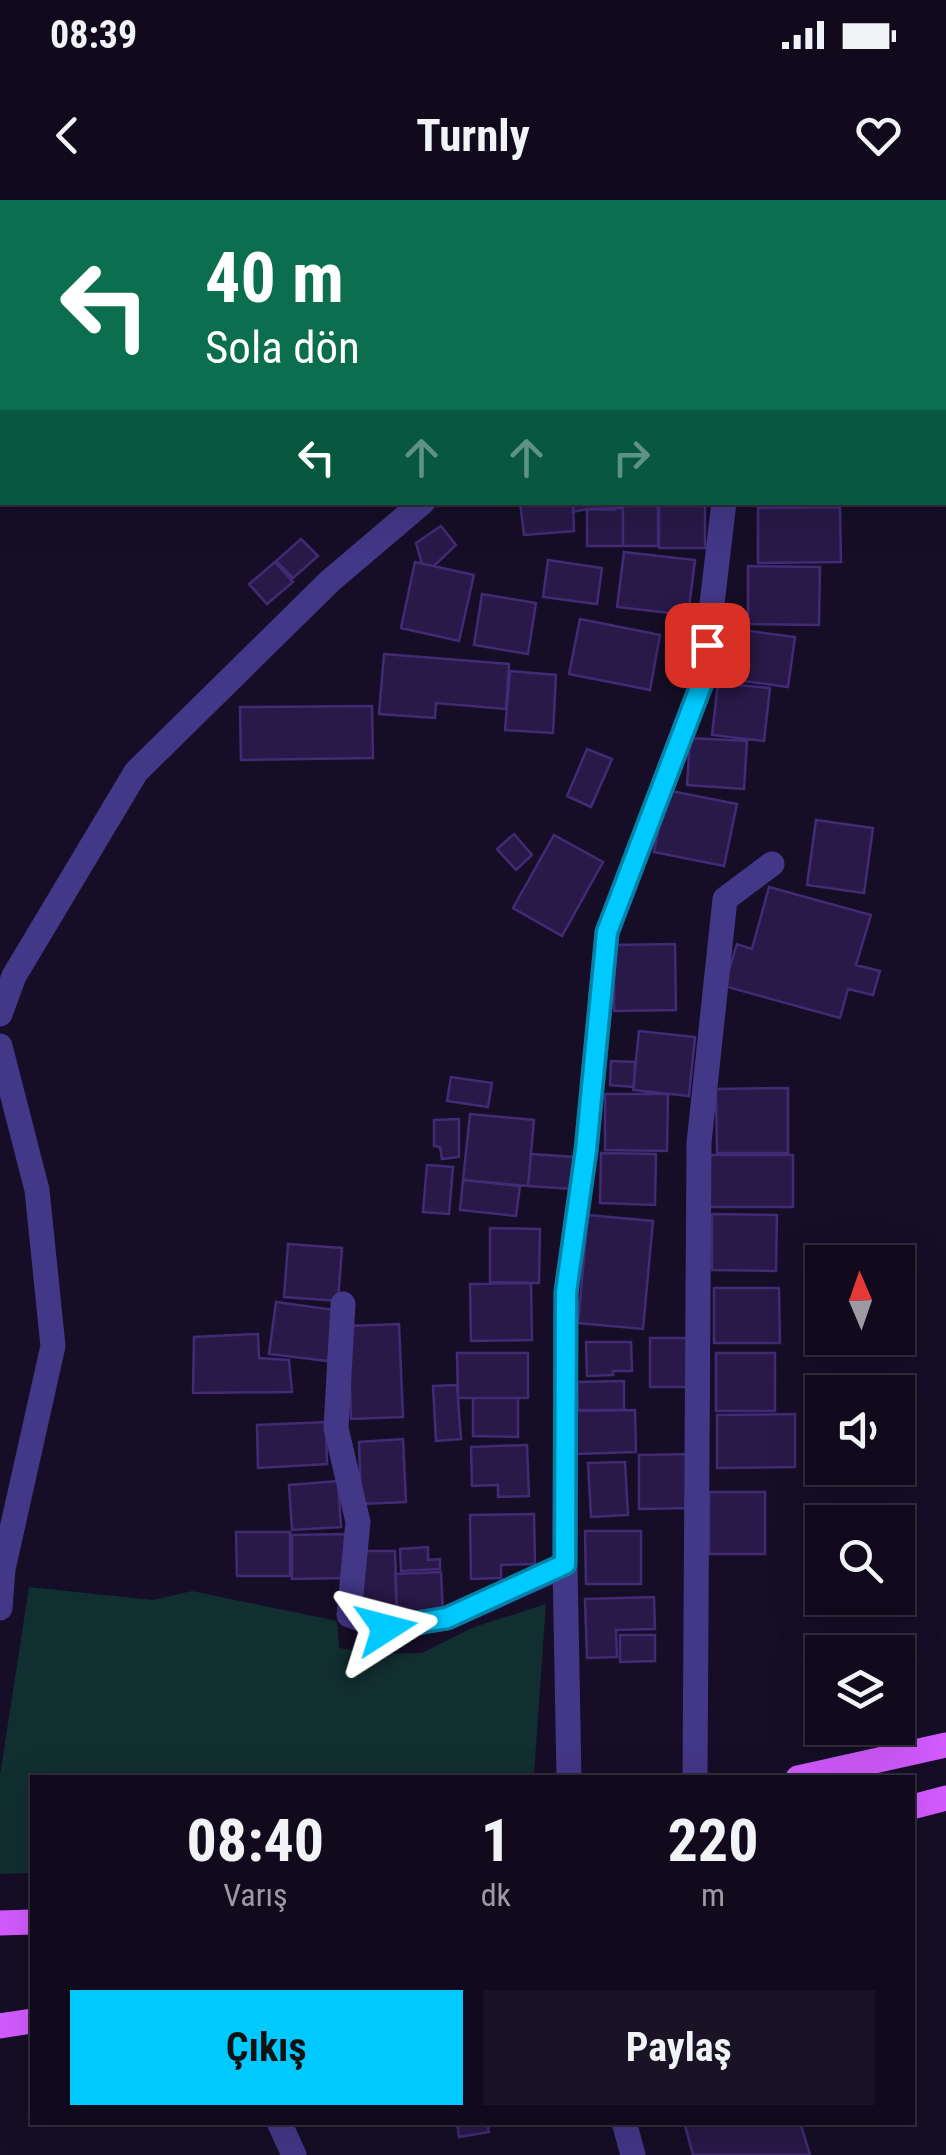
<!DOCTYPE html>
<html lang="tr">
<head>
<meta charset="utf-8">
<style>
  body { margin:0; font-family:"Roboto Condensed",sans-serif; background:#191325; color:#f1f3f6; height:100vh; display:flex; flex-direction:column; font-size:38px; white-space:nowrap }
  * { box-sizing:border-box; margin:0 }
  p { font-size:32px; color:#9c9aa3 }
  .icon { flex:none; width:55px; height:55px; fill:none; stroke:currentColor; stroke-width:2; stroke-linecap:round; stroke-linejoin:round }
  .map { position:relative; flex:1; overflow:hidden }
  .drawer { position:absolute; left:30px; top:1575px; width:885px; height:350px; display:flex; flex-direction:column; background:#100a1c; border-radius:0px; box-shadow:0 10px 40px #0002,0 0 0 2px #302b3b }
  .drawer>* { flex:none }
  .top-card { position:absolute; left:0px; top:0px; width:948px; height:305px; box-shadow:0 10px 40px #0002,0 0 0 2px #302b3b; background:#0b6e4f; color:#fff; overflow:hidden }
  .needle { width:65px; rotate:358deg }
  .buttons { position:absolute; left:805px; top:1045px; display:grid; gap:20px }
  .buttons a { display:grid; place-items:center; width:110px; height:110px; border-radius:0px; background:#100a1c; box-shadow:0 10px 40px #0002,0 0 0 2px #302b3b; font-size:50px }
  .pin { position:absolute; display:grid; place-items:center; width:85px; height:85px; color:#fff; margin:-42px; border-radius:20px; box-shadow:0 5px 15px #0006 }
  .me { position:absolute; width:110px; margin:-55px; rotate:81deg; stroke-linejoin:round; filter:drop-shadow(0 0 8px #0008) }
  .turn { display:flex; align-items:center; gap:35px; height:210px; padding:0 40px; font-size:45px }
  .turn .icon { width:130px; height:130px; stroke-width:2.5 }
  .turn b { display:block; font-size:70px; line-height:85px }
  .lanes { display:flex; align-items:center; height:95px; padding:0 40px; background:#0003; justify-content:center; gap:50px; direction:ltr }
  .lanes .off { opacity:.35 }
  .eta { display:flex; justify-content:space-evenly; align-items:center; height:170px; text-align:center }
  .eta b { font-size:60px; font-weight:700; line-height:70px }
  .button { display:flex; gap:20px; margin-top:auto; padding:20px 40px }
  .button a { flex:1; height:115px; border-radius:0px; background:#00c9ff; color:#111; font-size:40px; font-weight:700; line-height:115px; text-align:center }
  .button a+a { background:#191325; color:#f1f3f6 }
  .status { display:flex; justify-content:space-between; align-items:center; height:70px; padding:0 50px; background:#100a1c; direction:ltr }
  .status svg { height:28px; fill:currentColor }
  header { display:flex; justify-content:space-between; align-items:center; height:130px; padding:0 40px; background:#100a1c; font-size:45px; font-weight:700 }
  .map>svg:first-child { display:block }
  .green { fill:#112e31 }
  .building { fill:#281948; stroke:#412b75; stroke-width:2.5 }
  .lines { fill:none; stroke-linecap:round; stroke-linejoin:round }
  .minor { stroke:#433787; stroke-width:25 }
  .major { stroke:#d35bff; stroke-width:25 }
  .route-casing { stroke:#0083a6; stroke-width:25 }
  .route { stroke:#00c9ff; stroke-width:18 }
</style>
</head>
<body>
<div class="status"><b>08:39</b><svg viewBox="0 0 49 12"><path d="M0 12V9h3v3zM5 12V6h3v6zM10 12V3h3v9zM15 12V0h3v12zM26 1h20v11H26zM47 4h2v5h-2z"/></svg></div>
<header><svg class="icon" aria-label="back" viewBox="0 0 24 24"><path d="M15 5l-7 7 7 7"/></svg>Turnly<svg class="icon" aria-label="heart" viewBox="0 0 24 24"><path d="M12 20l-8-8c-3-5 5-10 8-4 3-6 11-1 8 4z"/></svg></header>
<div class="map">
<svg width="946" height="1955" viewBox="0 0 946 1955">
  <rect width="100%" height="100%" fill="#150e26"/>
  <path class="green" d="M29 1387 153 1400 192 1391 337 1421 339 1448 377 1454 422 1453 474 1427 546 1404 534 1574 525 1578H32V1673L0 1674V1575Z"/>
  <path class="building" d="M520 302H573L574 331 524 335Z
    M573 302H614V310L587 309 573 312Z
    M623 302H658V346H623Z
    M659 302H705V348H659Z
    M840 307 841 362 758 363V308Z
    M623 308V346H587V309Z
    M441 326 456 345 434 366 422 364 416 343Z
    M301 339 318 356 293 378 276 361Z
    M624 352 695 360 688 415 617 407Z
    M548 360 602 368 597 404 543 397Z
    M275 362 293 382 267 404 249 384Z
    M415 362 474 375 459 441 401 428Z
    M748 366 820 367 819 425 748 424Z
    M482 394 536 403 528 454 474 445Z
    M580 419 660 435 650 490 569 474Z
    M734 429 795 437 788 487 727 479Z
    M384 454 509 464 506 509 436 503 435 518 379 514Z
    M510 471 556 475 553 533 505 530Z
    M718 483 770 488 764 541 712 535Z
    M372 506 373 558 241 560 240 507Z
    M690 538 747 541 744 589 687 585Z
    M587 549 612 559 591 607 567 596Z
    M666 590 737 604 724 666 654 652Z
    M816 620 873 628 864 693 807 685Z
    M514 634 532 655 516 670 497 649Z
    M554 635 603 662 562 736 513 708Z
    M769 687 871 715 856 765 880 771 873 795 848 789 840 818 724 786 737 744 752 749Z
    M675 744 676 810 614 811V745Z
    M639 831 695 837 689 896 633 890Z
    M611 861 635 862 634 887 610 885Z
    M451 877 492 883 488 907 447 901Z
    M788 888V953H717L716 889Z
    M605 894H668L667 951 605 950Z
    M470 914 534 920 528 986 463 980Z
    M459 919V957L442 959 440 947 434 946V920Z
    M601 953 656 954 655 1005 600 1003Z
    M531 954 575 957 573 989 528 986Z
    M708 955H793V1007H709Z
    M427 965 453 967 449 1014 423 1012Z
    M463 980 520 986 516 1016 460 1010Z
    M712 1014 777 1015 776 1071 712 1070Z
    M588 1015 653 1021 643 1129 578 1123Z
    M490 1028 540 1029 539 1083 490 1082Z
    M288 1044 342 1048 338 1101 284 1097Z
    M531 1083 532 1140 471 1141 470 1084Z
    M714 1088H779L780 1143H714Z
    M276 1102 335 1110 328 1161 269 1154Z
    M399 1124 403 1217 351 1219 348 1126Z
    M258 1134 259 1158 289 1160 292 1192 193 1193 194 1137Z
    M650 1138H691V1187H650Z
    M586 1142H631L632 1171H613V1175L587 1176Z
    M457 1153H528V1198H458Z
    M716 1153H775V1211H716Z
    M624 1181V1210H578L577 1182Z
    M457 1185 461 1239 436 1241 433 1186Z
    M473 1198H518V1237L473 1236Z
    M635 1210 636 1252 576 1254 575 1211Z
    M795 1214V1267L717 1268V1215Z
    M326 1222 327 1264 258 1268 257 1225Z
    M403 1239 406 1302 361 1304 359 1242Z
    M527 1245 529 1296 498 1297V1285L472 1286 471 1247Z
    M693 1254V1308L639 1309V1255Z
    M625 1262 628 1315 591 1317 588 1263Z
    M338 1281 341 1327 292 1330 289 1285Z
    M709 1292H765V1354H709Z
    M534 1314 535 1364 501 1365V1378L471 1379 470 1315Z
    M585 1331H641V1384H586Z
    M236 1332H290V1376H237Z
    M345 1334V1378L292 1379V1335Z
    M428 1347V1360L440 1359V1369L401 1371 400 1349Z
    M359 1351H395L397 1408H359Z
    M441 1372 443 1415 397 1417 395 1374Z
    M654 1397 655 1429 616 1430 617 1457 587 1458 585 1399Z
    M620 1435H655V1461L620 1462Z
    M457 1922H487L489 1932 459 1937Z
    M684 1922H800L810 1955H693Z"/>
  <g class="lines">
    <path class="minor" d="M691 0V2
      M918 2V0
      M0 814 14 776 136 572 330 381 423 302
      M0 846 37 990 53 1146 3 1369 0 1408
      M343 1104 336 1228 358 1322 349 1415 386 1428 447 1418 565 1365
      M569 1578 565 1365 566 1092 586 951 607 733 703 480 724 302
      M695 1578 699 943 725 699 772 664
      M279 1922 294 1955
      M624 1922 633 1955"/>
    <path class="major" d="M798 1578 946 1545
      M912 1607 946 1598
      M0 1723 32 1722
      M0 1826 32 1821"/>
  </g>
  <g class="lines">
    <defs>
      <path id="route" d="M386 1428 447 1418 565 1364 566 1092 586 950 607 732 703 480 707 445"/>
    </defs>
    <use href="#route" class="route-casing"/>
    <use href="#route" class="route"/>
  </g>
</svg>
<div class="buttons">
<a><svg class="needle" viewBox="-14 -14 28 28"><path d="M0-13l5 13h-10z" fill="#e53935"/><path d="M0 13l5-13h-10z" fill="#9c9aa3"/></svg></a>
<a><svg class="icon" aria-label="sound" viewBox="0 0 24 24"><path d="M4 9h4l5-4v14l-5-4H4zM17 9q2 3 0 6"/></svg></a>
<a><svg class="icon" aria-label="search" viewBox="0 0 24 24"><circle cx="10" cy="10" r="6"/><path d="M15 15l6 6"/></svg></a>
<a><svg class="icon" aria-label="layers" viewBox="0 0 24 24"><path d="M12 4l9 5-9 5-9-5zM3 14l9 5 9-5"/></svg></a>
</div>
<div class="pin" style="left:707px;top:445px;background:#d93025"><svg class="icon" aria-label="arrive" viewBox="0 0 24 24"><path d="M6 21V4h12l-3 4 3 4H6"/></svg></div>
<svg class="me" style="left:386px;top:1428px" viewBox="-20 -20 40 40"><path d="M0-17L14 15 0 8-14 15z" fill="#00c9ff" stroke="#fff" stroke-width="4"/></svg>
<div class="top-card">
<div class="turn"><svg class="icon" aria-label="left" viewBox="0 0 24 24"><path d="M17 20v-9H6M10 6l-5 5 5 5"/></svg><div><b>40 m</b>Sola dön</div></div>
<div class="lanes"><svg class="icon" aria-label="left" viewBox="0 0 24 24"><path d="M17 20v-9H6M10 6l-5 5 5 5"/></svg><svg class="icon off" aria-label="ahead" viewBox="0 0 24 24"><path d="M12 20V5M6 11l6-6 6 6"/></svg><svg class="icon off" aria-label="ahead" viewBox="0 0 24 24"><path d="M12 20V5M6 11l6-6 6 6"/></svg><svg class="icon off" aria-label="right" viewBox="0 0 24 24"><path d="M7 20v-9h11M14 6l5 5-5 5"/></svg></div>
</div>
<section class="drawer">
<div class="eta">
<div><b>08:40</b><p>Varış</p></div>
<div><b>1</b><p>dk</p></div>
<div><b>220</b><p>m</p></div>
</div>
<div class="button"><a>Çıkış</a><a>Paylaş</a></div>
</section>
</div>
</body>
</html>
